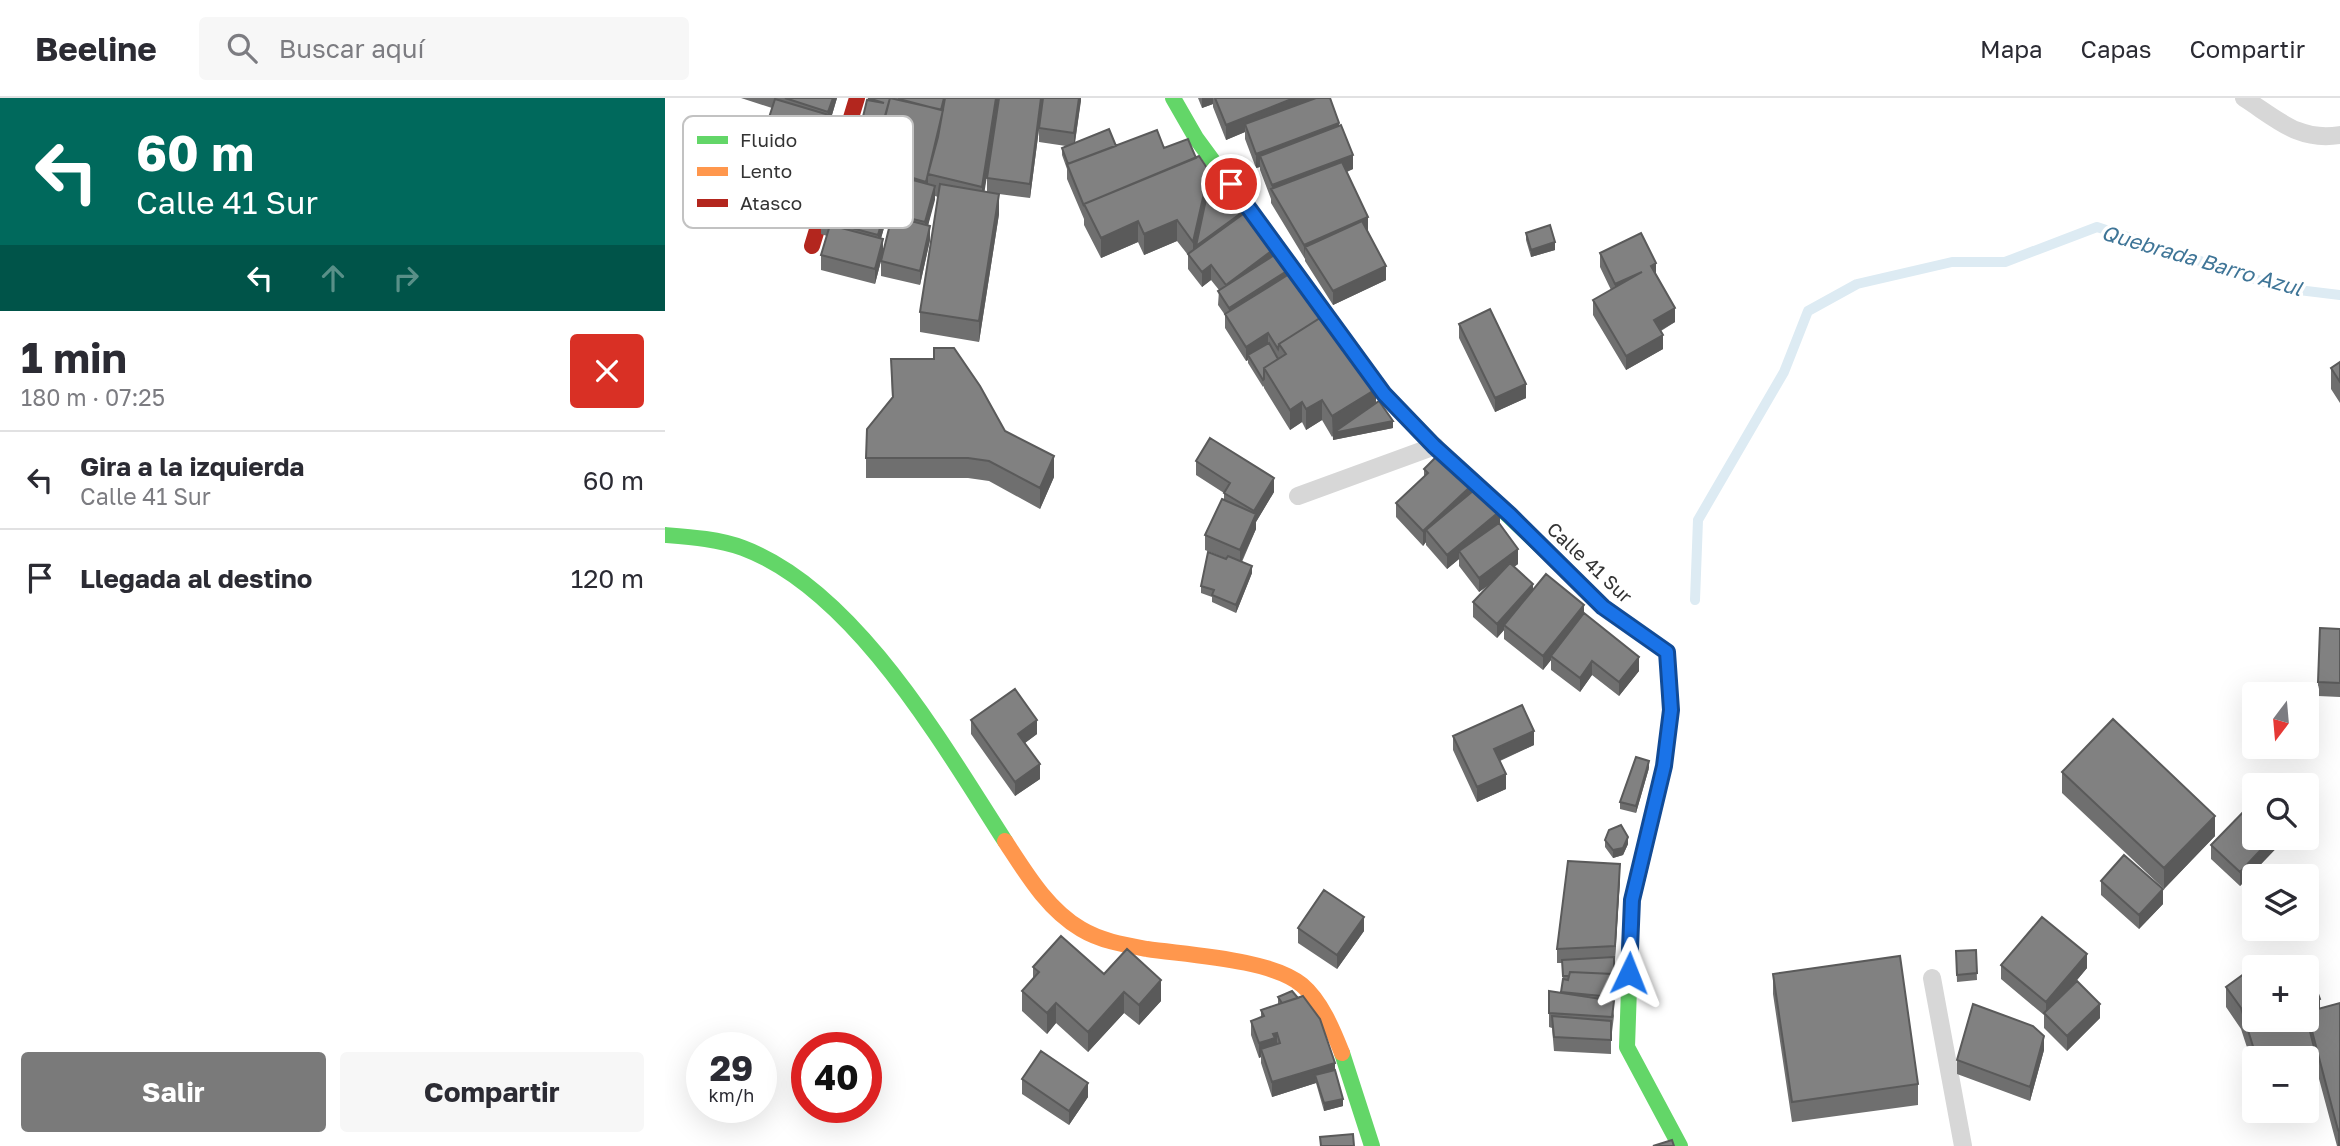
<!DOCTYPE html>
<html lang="es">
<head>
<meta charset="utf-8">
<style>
  body { margin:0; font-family:"Golos Text",sans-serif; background:#f7f7f7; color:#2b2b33; height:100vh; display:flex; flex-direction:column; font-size:26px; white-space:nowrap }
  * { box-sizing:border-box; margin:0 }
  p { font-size:23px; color:#7c7c81 }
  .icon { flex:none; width:38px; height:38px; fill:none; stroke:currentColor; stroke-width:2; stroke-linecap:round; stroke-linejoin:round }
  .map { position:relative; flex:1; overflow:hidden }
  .details { display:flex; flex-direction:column; background:#fff; width:665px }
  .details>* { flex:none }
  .guide { background:#00695c; color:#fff; overflow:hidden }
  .needle { width:46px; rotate:196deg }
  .buttons { position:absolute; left:1577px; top:584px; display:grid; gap:14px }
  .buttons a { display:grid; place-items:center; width:77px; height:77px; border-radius:7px; background:#fff; box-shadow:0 7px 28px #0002; font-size:35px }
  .speed { position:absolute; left:21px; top:934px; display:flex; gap:14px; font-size:35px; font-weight:700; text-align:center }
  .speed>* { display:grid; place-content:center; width:91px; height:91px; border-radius:50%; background:#fff; box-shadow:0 7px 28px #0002; line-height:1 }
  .speed small { font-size:18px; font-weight:400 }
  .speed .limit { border:10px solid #d22; background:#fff; color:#111 }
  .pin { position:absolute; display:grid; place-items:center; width:60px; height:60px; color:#fff; margin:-30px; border:4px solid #fff; border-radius:50%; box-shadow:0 2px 7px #0007 }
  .me { position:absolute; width:77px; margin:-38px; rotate:2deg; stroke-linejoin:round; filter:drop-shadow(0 0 5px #0008) }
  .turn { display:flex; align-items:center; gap:24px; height:147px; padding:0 21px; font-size:32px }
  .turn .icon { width:91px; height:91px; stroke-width:2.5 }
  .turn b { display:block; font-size:49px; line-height:60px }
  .lanes { display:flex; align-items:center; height:66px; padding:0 21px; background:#0003; justify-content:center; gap:35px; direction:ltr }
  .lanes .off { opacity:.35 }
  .round { display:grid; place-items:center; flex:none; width:74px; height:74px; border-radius:7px; background:#f7f7f7 }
  .head { display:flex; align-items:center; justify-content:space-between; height:119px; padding:0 21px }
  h1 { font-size:42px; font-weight:700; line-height:52px }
  .button { display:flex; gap:14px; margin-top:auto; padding:14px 21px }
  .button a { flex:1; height:80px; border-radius:7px; background:#7a7a7a; color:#fff; font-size:28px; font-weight:700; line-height:80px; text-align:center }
  .button a+a { background:#f7f7f7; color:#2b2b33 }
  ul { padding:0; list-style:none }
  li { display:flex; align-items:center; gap:21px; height:98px; padding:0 21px; border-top:2px solid #e1e1e2 }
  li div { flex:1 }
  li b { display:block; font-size:26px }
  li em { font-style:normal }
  header { display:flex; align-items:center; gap:42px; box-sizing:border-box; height:98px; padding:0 35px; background:#fff; border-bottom:2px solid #e1e1e2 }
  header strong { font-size:33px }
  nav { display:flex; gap:38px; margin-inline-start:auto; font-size:24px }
  .search { width:490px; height:63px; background:#f7f7f7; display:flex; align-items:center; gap:18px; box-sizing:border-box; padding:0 24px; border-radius:7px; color:#7c7c81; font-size:26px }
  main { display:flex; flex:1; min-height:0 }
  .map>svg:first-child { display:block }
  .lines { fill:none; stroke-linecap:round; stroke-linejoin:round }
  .stream { stroke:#ddebf3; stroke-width:10 }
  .lane { stroke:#d7d7d7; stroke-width:18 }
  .fast { stroke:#63d668; stroke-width:16 }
  .slow { stroke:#ff974d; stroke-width:16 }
  .jam { stroke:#b3261e; stroke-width:16 }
  .wall { fill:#6f6f6f; fill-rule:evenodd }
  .shaded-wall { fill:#5a5a5a }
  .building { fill:#818181; stroke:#5a5a5a; stroke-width:2 }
  .route-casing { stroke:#114b97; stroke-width:18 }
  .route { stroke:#1a73e8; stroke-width:12 }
  .labels { text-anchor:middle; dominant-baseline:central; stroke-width:7; stroke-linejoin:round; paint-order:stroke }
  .street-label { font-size:19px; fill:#333; stroke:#fff }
  .water-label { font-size:21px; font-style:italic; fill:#3f7597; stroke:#fff }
  .key { fill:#fff; stroke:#c2c2c2; stroke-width:2 }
  .key-label { font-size:19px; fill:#333 }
</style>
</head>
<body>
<header>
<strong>Beeline</strong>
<div class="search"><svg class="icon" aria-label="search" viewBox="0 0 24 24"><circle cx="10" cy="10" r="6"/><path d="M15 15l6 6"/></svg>Buscar aquí</div>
<nav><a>Mapa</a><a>Capas</a><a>Compartir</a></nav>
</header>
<main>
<section class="details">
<div class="guide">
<div class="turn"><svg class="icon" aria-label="left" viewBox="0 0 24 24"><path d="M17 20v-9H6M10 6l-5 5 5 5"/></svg><div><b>60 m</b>Calle 41 Sur</div></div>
<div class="lanes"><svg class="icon" aria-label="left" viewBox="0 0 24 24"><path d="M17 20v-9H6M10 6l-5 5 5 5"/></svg><svg class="icon off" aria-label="ahead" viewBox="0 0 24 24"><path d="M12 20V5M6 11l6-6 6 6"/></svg><svg class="icon off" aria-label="right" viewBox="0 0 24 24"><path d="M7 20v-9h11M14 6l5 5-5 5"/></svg></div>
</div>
<div class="head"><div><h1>1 min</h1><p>180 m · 07:25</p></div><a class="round" style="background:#d93025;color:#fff"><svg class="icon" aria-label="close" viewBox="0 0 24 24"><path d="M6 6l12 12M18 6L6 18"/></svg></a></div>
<ul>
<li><svg class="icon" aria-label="left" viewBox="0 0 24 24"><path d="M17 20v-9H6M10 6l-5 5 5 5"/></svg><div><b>Gira a la izquierda</b><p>Calle 41 Sur</p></div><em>60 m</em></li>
<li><svg class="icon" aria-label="arrive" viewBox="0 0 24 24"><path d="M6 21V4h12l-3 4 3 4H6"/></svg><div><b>Llegada al destino</b></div><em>120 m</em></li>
</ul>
<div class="button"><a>Salir</a><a>Compartir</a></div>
</section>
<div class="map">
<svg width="1675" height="1048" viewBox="0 0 1675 1048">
  <rect width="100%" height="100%" fill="#fff"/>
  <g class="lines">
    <path class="stream" d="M1030 502 1033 422 1119 274 1143 213 1192 186 1287 164H1340L1432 129 1617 190 1675 197"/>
    <path class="lane" d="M1579 0C1612 21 1634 44 1675 37
      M633 398 770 348
      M1267 880 1298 1048"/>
    <path class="fast" d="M508 0 531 40 719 296 770 348 886 458
      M0 437C26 439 54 441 78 450 190 492 278 647 340 743
      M972 783 967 802 962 949 1015 1048
      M677 955 707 1048"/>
    <path class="slow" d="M340 743C361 775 382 811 416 831 436 843 460 847 482 851 523 857 606 861 637 887 656 903 668 932 677 955"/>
    <path class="jam" d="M147 148 192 0
      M886 458 938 509 1002 554 1006 613 999 668 972 783"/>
  </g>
  <path class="wall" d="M76 0H172L164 27V32L143 95 90 77V63L107 10Z
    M203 0H416L410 45 499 50 531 60 544 86 579 115 609 157 625 175 728 330 668 342V338L667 339 657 322 641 332 637 324 625 332 599 290V288L598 289 583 265V262L581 263 560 230V217L553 207 554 192 546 182 537 189 523 171V157L512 143 479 157 473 144 436 160 419 127V121L402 81V71L397 57V50L401 48 374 44V31L365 100 334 96V116L314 244 255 234V214L273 99 270 98 263 127 265 142 255 187 216 178V163L210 186 156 172V157L162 138 156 136V122L196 27ZM330 29 322 80V94L319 93ZM221 123 223 124V123L224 129 218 154 216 140Z
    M533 0H665L688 71 682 74 702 134 721 182 668 207 640 163V161L606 105V101L595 72V69L591 70 580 41V34L561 42 548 9V6L537 10Z
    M861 135 890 152 866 159 861 142Z
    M935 155 991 178 1010 224 996 233 998 251 961 272 928 217V202L946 192 935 169Z
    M794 226 861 300 830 314 794 240Z
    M226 261 340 333 389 379 375 411 324 383 303 380H201V360L227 300Z
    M1675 264V305L1666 291V270Z
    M531 363 609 394 591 424V431L577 464 587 475 571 515 547 504V499L536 495V488L562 461 540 452V437L559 402V395L531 377Z
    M759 371 807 394 835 427 853 466 849 469 868 491 919 515 974 573 954 598 927 577 915 594 886 572V562L878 572 839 541V532L832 540 808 519V504L825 486 814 494 794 468V461L782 471 761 447V444L758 448 731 419V405L759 379Z
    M1675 531V599L1653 598V584Z
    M306 622 372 636 360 645 375 681 350 698 306 636Z
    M788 638 869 647 835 663 841 691 812 704 788 652Z
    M984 670 971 715 955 711V704Z
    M1397 674 1550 738 1499 791 1397 695Z
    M1589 740H1621L1575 788 1546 761V747Z
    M940 742 963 746 958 757 948 760 940 749Z
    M955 781 948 887 947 903 949 918 947 934 946 933V956L889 953 887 930 884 929V893L896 895 898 885 897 865H892V851Z
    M1436 783 1498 806 1474 831 1436 797Z
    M633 830 699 833 672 871 633 845Z
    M1311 852 1312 882 1292 884 1291 853Z
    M1336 867 1422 870 1407 888 1435 920 1402 953 1379 930V917L1336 881Z
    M368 869 439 876 496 903 474 927 459 915 423 954 391 925 382 936 357 913V893L368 881Z
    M1642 870 1655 911 1675 905V1048H1672L1650 966V974L1642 976V961H1589V971L1576 931 1561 909V889L1589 922Z
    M1108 876 1253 986V1007L1127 1024 1108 896Z
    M613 899 670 972 678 1008 659 1013 651 985 607 999 596 965V959L594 960 586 937V923L596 919V912L613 906Z
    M1379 952 1365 1003 1292 976V962Z
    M357 981 423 999 404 1027 357 996Z"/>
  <path class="shaded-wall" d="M168 0H172L164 27V32L143 95V80L163 18V14Z
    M331 0H334L317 110V89Z
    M376 0H378L365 100V86Z
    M414 0H416V3L409 50V35Z
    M537 0H548V6L537 10Z
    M629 0H654L580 26V34L561 42V27Z
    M278 12V27L263 76V89L261 98V84Z
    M674 25V39L595 58V69L591 70V56Z
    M688 57V71L612 100 607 91V87Z
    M544 73V94L579 113V127L528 164V144Z
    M232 75V90L223 115V124V109Z
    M270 88V102L260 139V124Z
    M334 96V116L314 244V223Z
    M221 109V123L213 151V137Z
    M703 119V133L646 158 640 149 639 161V147Z
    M512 122V143L479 157V136Z
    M473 123V144L436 160V140Z
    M265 128V142L255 187V173Z
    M218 141V155L210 186V171Z
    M890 144V152L866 159V152Z
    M609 151V166L561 201V187Z
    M991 165V180L986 168Z
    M546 167V182L537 189V174Z
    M721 168V182L668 207V193Z
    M625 171V185L564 224V210Z
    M977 174 950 200V186Z
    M1010 210V224L989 236V222Z
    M603 235V249L583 257V262L581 263V249Z
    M998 237V251L961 272V258Z
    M861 286V300L830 314V300Z
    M711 291V311L728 323V330L668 342 667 318Z
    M657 302V322L641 332V311Z
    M637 304V324L625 332V312Z
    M389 358V379L375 411V390Z
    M609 380V394L591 424V431L575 466V452L589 421V413Z
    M807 387V401L761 432V444L758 448V433Z
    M835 413V427L794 453V461L782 471V457Z
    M853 451V466L814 494V480Z
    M587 468V475L571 515V507Z
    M868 486V500L839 527V532L832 540V526Z
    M919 507V521L886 558V562L878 572V558Z
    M974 559V573L954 598V584Z
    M927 563V577L915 594V580Z
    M372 622V636L353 650V636Z
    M869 633V647L829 665V651Z
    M984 663V670L971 715V708Z
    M375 666V681L350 698V684Z
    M841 676V691L812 704V689Z
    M1550 718V738L1499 791V770Z
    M963 739V746L958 757 948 760V752Z
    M1607 740H1621L1575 788V774Z
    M955 766V781L950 862V848Z
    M1498 791V806L1474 831V817Z
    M699 819V833L672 871V857Z
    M1422 856V870L1381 919V904Z
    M496 882V903L474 927V907Z
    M459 894V915L423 954V934Z
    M1655 901V922L1642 914V927V907Z
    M391 905V925L382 936V915Z
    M1435 906V920L1402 953V938Z
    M612 935V949L596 951V959L594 960V945L608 936Z
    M1379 938V952L1365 1003V989Z
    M1650 953V974L1642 976V961H1625Z
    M670 965V979L650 977 651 985 607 999V984Z
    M423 985V999L404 1027V1013Z
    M678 1001V1008L659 1013V1005Z
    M1675 1031V1048H1673V1032Z"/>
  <path class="building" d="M120 0H168L163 14Z
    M203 0H225L216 32 196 27 202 2 219 5Z
    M225 0 278 12 261 84 232 75 223 109H221L213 137 156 122 163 94 195 26 225 35 217 31Z
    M234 0H279L276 12 234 1Z
    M280 0H331L317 89 263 76 273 39Z
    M334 0H376L365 86 322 80Z
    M378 0H414L409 35 374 30Z
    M550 0H629L561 27Z
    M651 0H665L674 25 591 56 580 26Z
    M110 1 164 17 143 80 90 63Z
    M676 27 688 57 607 87 595 58Z
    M444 31 451 48 403 66 397 50Z
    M492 32 499 50 523 41 531 60 419 106V108L402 66Z
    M534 58 544 73 528 144 512 122 479 136 473 123 436 140 419 106Z
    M677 64 703 119 639 147 606 91Z
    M233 78 270 88 260 124 223 115Z
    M546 78H552L579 113 531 148Z
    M275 86 334 96 314 223 255 214Z
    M581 114 609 151 561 187 546 167 537 174 523 156Z
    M227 118 265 128 255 173 216 163Z
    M697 123 721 168 668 193 640 149Z
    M165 127 218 141 210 171 156 157Z
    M885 127 890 144 866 152 861 135Z
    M976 135 991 165 986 168 1010 210 989 222 998 237 961 258 928 202 977 174 950 186 935 155Z
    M614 154 625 171 564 210 553 193Z
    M629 173 658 218 614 246 613 251 603 235 581 249 560 216Z
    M825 211 861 286 830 300 794 226Z
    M663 215 711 291 667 318 657 302 641 311 637 304 625 312 599 270 621 256 614 246Z
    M604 245 613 261 599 270V281L598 282 583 257Z
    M269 250H289L315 288 340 333 389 358 375 390 324 363 303 360H201L202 331 228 299 226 261H269Z
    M1675 264V284L1666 270Z
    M714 303 728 323 668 335Z
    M545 340 609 380 589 413 559 395 565 385 531 363Z
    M776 354 807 387 758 433 731 405 763 375 759 371Z
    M814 388 835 413 782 457 761 432Z
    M557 401 591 416 575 452 540 437Z
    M834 425 853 451 814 480 794 453Z
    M543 454 561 461 563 458 587 468 571 507 547 497 549 492 536 488Z
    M845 465 868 486 832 526 808 504Z
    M881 476 919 507 878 558 839 527Z
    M919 515 974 559 954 584 927 563 915 580 886 558Z
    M1655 530 1675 531V585L1653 584Z
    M350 591 372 622 353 636 375 666 350 684 306 622Z
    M857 607 869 633 829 651 841 676 812 689 788 638Z
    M1448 621 1550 718 1499 770 1397 674Z
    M971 659 984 663 971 708 955 704Z
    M1589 703V740H1607L1575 774 1546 747Z
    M956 727 963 739 958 750 948 752 940 742 944 732Z
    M1459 757 1498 791 1474 817 1436 783Z
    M903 763 955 766 950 848 892 851Z
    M659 792 699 819 672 857 633 830Z
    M1377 819 1422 856 1381 904 1336 867Z
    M396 838 439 876 462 851 496 882 474 907 459 894 423 934 391 905 382 915 357 893 374 874 368 869Z
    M1311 852 1312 875 1292 877 1291 853Z
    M1235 858 1253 986 1127 1004 1108 876Z
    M949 859V880H948V876L905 874 904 878H898L897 862Z
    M1601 860 1608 870H1589V922H1642L1650 953 1625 961H1592L1576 910 1561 889Z
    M1641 865 1655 901 1642 907V870H1628Z
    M905 874 948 876 947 899 896 894 898 881 903 882Z
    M1412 883 1435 906 1402 938 1379 915Z
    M627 893 633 900 617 905 613 899Z
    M884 893 949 903 947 919 884 915Z
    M638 898 655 921 670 965 607 984 596 951 615 945 612 935 608 936 610 940 594 945 586 923 599 918 596 912Z
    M1675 905V1031L1673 1032 1642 914Z
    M1308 906 1368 928 1379 938 1365 989 1292 962Z
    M887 918 946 923V942L889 939Z
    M376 953 423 985 404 1013 357 981Z
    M670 972 678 1001 659 1005 650 977Z
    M688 1036 689 1048H656L655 1039Z
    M1007 1042 1009 1048H988Z"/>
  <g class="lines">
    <defs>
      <path id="route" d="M566 86 719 296 769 348 845 417 938 509 1002 554 1006 612 999 668 967 802 964 875"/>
    </defs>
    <use href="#route" class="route-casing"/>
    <use href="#route" class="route"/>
  </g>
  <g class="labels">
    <g class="street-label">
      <text transform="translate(925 464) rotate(43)">Calle 41 Sur</text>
    </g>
    <g class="water-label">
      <text transform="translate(1537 162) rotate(16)">Quebrada Barro Azul</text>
    </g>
  </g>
  <rect x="18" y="18" width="230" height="112" rx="10" class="key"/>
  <rect x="32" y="38" width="31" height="8" fill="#63d668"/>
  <rect x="32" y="69" width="31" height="9" fill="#ff974d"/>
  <rect x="32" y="101" width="31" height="8" fill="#b3261e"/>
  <g class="key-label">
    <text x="75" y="49">Fluido</text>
    <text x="75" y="80">Lento</text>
    <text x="75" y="112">Atasco</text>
  </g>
</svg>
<div class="buttons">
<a><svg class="needle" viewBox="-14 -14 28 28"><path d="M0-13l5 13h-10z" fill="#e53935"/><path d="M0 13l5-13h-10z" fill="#7c7c81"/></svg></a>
<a><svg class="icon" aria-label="search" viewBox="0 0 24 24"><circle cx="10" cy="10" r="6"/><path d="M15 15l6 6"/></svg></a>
<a><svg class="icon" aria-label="layers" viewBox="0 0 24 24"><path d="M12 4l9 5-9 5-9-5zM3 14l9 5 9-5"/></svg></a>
<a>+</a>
<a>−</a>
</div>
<div class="speed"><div>29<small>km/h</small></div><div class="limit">40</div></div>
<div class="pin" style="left:566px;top:86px;background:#d93025"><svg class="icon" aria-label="arrive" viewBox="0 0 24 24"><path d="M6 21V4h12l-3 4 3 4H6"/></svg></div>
<svg class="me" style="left:964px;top:875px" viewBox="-20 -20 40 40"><path d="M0-17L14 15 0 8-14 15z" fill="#1a73e8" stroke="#fff" stroke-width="4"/></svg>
</div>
</main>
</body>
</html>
